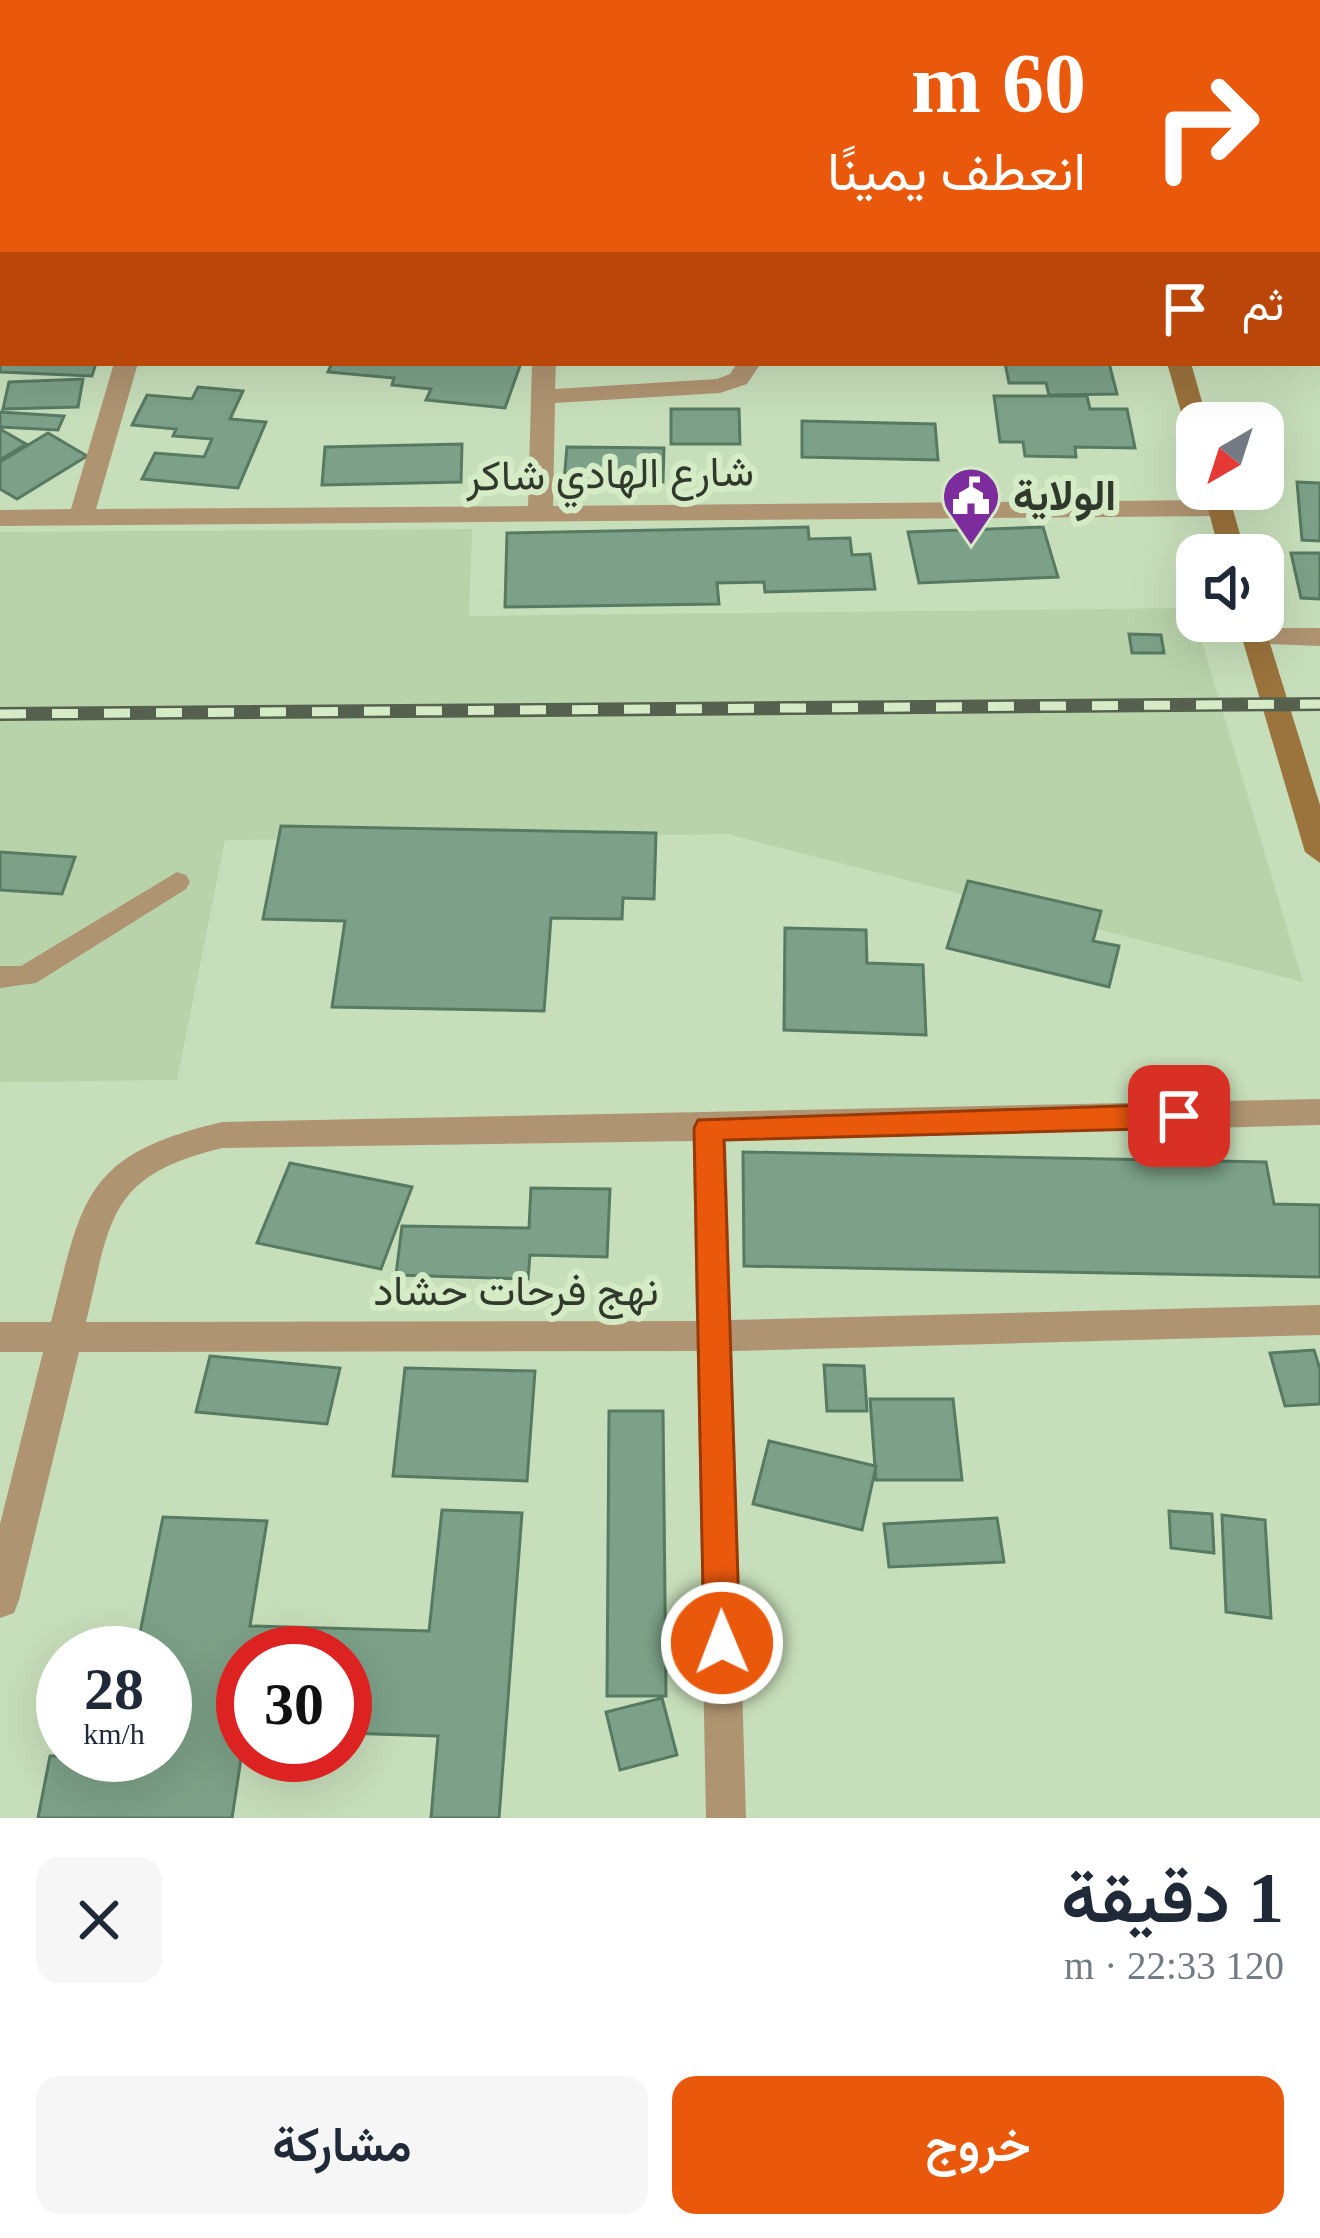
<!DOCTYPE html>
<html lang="ar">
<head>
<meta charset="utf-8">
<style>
  body { margin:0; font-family:"Times New Roman",Vazirmatn,serif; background:#f6f6f7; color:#1f2937; direction:rtl; height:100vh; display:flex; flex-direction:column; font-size:45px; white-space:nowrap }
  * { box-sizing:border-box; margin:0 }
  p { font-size:39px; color:#747a83 }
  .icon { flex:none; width:66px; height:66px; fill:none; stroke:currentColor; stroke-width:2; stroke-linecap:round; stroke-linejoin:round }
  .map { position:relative; height:1818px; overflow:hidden; direction:ltr }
  .sheet { display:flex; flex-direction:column; background:#fff; flex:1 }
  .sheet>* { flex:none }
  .banner { position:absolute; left:0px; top:0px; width:1320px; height:366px; box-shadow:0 12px 48px #0002; direction:rtl; background:#ea580c; color:#fff; overflow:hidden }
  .needle { width:78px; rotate:219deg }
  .buttons { position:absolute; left:1176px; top:402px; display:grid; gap:24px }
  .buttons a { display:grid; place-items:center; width:108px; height:108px; border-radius:24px; background:#fff; box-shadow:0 12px 48px #0002; font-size:60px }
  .speed { position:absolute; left:36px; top:1626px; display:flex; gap:24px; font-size:60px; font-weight:700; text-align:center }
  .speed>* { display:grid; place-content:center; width:156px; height:156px; border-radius:50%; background:#fff; box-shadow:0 12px 48px #0002; line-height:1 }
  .speed small { font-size:30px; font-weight:400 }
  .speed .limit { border:18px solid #d22; background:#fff; color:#111 }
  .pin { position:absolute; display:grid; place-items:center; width:102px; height:102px; color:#fff; margin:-51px; border-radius:24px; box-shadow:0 6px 18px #0006 }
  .me { position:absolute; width:132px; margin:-66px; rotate:359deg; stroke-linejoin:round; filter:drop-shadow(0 0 9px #0008) }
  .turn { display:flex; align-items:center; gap:42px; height:252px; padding:0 36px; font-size:54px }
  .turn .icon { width:156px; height:156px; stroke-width:2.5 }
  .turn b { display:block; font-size:84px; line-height:102px }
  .then { display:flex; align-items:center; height:114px; padding:0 36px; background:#0003; gap:24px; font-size:45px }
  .round { display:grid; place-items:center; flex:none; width:126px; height:126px; border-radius:24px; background:#f6f6f7 }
  .overview { display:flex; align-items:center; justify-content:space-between; height:204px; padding:0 36px }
  h1 { font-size:72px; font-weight:600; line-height:90px }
  .button { display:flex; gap:24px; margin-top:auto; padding:24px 36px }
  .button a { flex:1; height:138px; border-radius:24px; background:#ea580c; color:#fff; font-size:48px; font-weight:600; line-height:138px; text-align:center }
  .button a+a { background:#f6f6f7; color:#1f2937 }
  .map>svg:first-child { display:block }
  .built { fill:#b8d2a9 }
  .building { fill:#7da188; stroke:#577a62; stroke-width:3 }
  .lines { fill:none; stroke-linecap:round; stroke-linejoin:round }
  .lane { fill:#af9471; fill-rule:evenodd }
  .street { fill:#af9471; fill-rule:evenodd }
  .secondary { fill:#9b733c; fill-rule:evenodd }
  .rail-casing { stroke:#55614e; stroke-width:14 }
  .rail { stroke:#d4ebc6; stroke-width:9; stroke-dasharray:26; stroke-linecap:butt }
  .route { fill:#ea580c; stroke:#983908; stroke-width:3 }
  .labels { text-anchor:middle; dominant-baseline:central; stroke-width:12; stroke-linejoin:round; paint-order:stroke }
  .street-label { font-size:42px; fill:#30392b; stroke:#d4ebc6 }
  .poi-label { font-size:42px; font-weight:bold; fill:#30392b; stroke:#d4ebc6; text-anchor:start }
</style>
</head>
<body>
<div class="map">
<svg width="1320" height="1818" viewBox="0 0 1320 1818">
  <rect width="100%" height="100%" fill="#c7deba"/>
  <path class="built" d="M472 529 469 616 1192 608 1303 982 727 834 225 840 177 1080 0 1082V532Z"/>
  <path class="building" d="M0 338 3 363H96L92 376 0 372Z
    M332 363H521L505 408 426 400 431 389 392 385 394 378 328 372Z
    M1005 363H1109L1117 394 1049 395 1046 383H1009Z
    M83 379 78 407 3 409 9 382Z
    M198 387 243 391 230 419 266 422 238 488 142 479 155 453 204 457 212 439 173 436 176 429 132 425 147 395 192 399Z
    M994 396H1087L1090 409H1127L1135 448 1075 447 1076 457 1025 456 1023 442H1000Z
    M671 409H739L740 444H671Z
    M0 412 64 416 58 430 0 427Z
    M802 421 935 424 938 460 802 457Z
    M0 429 26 444 0 460Z
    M48 433 87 456 17 499 0 489V462Z
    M462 444 461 482 322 485 325 447Z
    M567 447 664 448 663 482 564 481Z
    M1297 482 1320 483V541L1302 540Z
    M808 527 809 539 850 538 852 555 870 554 875 589 765 592 764 582 717 583 719 604 505 607 507 533Z
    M1043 527 1058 577 919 583 908 532Z
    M1291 553H1320V599L1301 598Z
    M1129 634 1161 635 1164 653H1132Z
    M281 826 656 833 654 899 623 898 622 919 551 918 544 1011 332 1007 345 921 263 919Z
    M0 852 75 857 62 894 0 890Z
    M968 881 1101 911 1093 941 1119 946 1109 987 947 948Z
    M785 928 866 930 867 963 923 965 926 1035 784 1030Z
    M743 1152 1266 1162 1274 1204 1320 1205V1277L744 1266Z
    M290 1163 412 1187 381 1269 257 1243Z
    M531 1188 610 1189 607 1257 530 1255 528 1279 396 1275 402 1226 529 1228Z
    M1314 1350 1320 1369V1404L1285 1406 1270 1353Z
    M210 1356 340 1368 327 1424 196 1412Z
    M824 1365 864 1366 867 1411H827Z
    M405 1368 535 1371 527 1481 393 1476Z
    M870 1399H953L962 1480H876Z
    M609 1411H663L666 1696H607Z
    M769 1441 876 1466 862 1530 753 1504Z
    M442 1510 522 1513 499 1818H431L438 1736 345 1733V1653H243V1746L232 1818H38L50 1756 165 1755V1653H136L163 1517 267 1521 250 1626 429 1631Z
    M1169 1511 1212 1514 1214 1553 1171 1548Z
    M1222 1515 1265 1520 1271 1618 1226 1612Z
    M997 1518 1004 1562 889 1567 884 1524Z
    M662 1698 677 1755 620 1770 606 1712Z"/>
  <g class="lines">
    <path class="lane" d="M177 872 186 875 190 882 186 889 36 983 0 988V966H21Z"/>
    <path class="street" d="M212 0H232V3H212Z
      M548 0H568V3H548Z
      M801 0H821V3H801Z
      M1317 217H1320V231H1317Z
      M114 363H138L96 509 528 506 532 363H556L555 389 717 379 730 374 737 363H761L747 384 720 393 555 403 553 506 1220 500 1233 508 1220 516 0 526V510L71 509Z
      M1254 628H1320V646L1245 643 1241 637Z
      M1320 1099V1125L726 1141 731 1320 1320 1305V1335L732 1351 746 1818H706L697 1351 79 1352 19 1600 14 1613 0 1618V1524L43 1352H0V1322H51C83 1196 84 1155 222 1122ZM693 1141 696 1321 86 1322C111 1219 107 1176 222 1148Z"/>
    <path class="secondary" d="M1064 0H1084L1085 3H1065Z
      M0 243H3V257H0Z
      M1167 363H1191L1208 423H1197V433L1185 426Z
      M1203 489H1227L1246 555H1220Z
      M1237 621H1263L1320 805V863L1305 852Z"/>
    <defs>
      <path id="rail" d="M0 714 1320 704"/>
    </defs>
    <use href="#rail" class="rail-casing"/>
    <use href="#rail" class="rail"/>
  </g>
  <path class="route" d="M1179 1104 1189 1107 1194 1116 1189 1124 1179 1128 724 1140 740 1643 735 1655 722 1660 710 1655 704 1643 694 1128 698 1120Z"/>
  <defs>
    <symbol id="civic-pin" viewBox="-11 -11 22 30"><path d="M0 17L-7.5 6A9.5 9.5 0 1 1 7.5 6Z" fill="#7c2c9d" stroke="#d4ebc6"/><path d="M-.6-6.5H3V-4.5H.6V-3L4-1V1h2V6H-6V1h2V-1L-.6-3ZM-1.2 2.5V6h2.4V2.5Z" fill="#fff"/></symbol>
  </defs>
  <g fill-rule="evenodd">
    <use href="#civic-pin" x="938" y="463" width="66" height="90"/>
  </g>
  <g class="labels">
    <g class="street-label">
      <text transform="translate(610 474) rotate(-1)">شارع الهادي شاكر</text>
      <text x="516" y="1291">نهج فرحات حشاد</text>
    </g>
    <g class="poi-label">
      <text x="1013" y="496">الولاية</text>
    </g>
  </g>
</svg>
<div class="buttons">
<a><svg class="needle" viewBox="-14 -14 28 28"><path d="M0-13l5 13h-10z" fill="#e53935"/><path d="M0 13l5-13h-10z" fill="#747a83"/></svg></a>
<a><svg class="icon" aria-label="sound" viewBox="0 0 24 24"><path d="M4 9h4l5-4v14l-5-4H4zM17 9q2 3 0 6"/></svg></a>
</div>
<div class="speed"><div>28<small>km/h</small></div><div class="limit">30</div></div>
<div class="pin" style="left:1179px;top:1116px;background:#d93025"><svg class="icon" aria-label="arrive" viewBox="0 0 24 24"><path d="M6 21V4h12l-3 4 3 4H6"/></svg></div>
<svg class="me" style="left:722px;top:1643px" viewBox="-20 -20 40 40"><circle r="17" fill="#ea580c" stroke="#fff" stroke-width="3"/><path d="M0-11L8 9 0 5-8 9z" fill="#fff"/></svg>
<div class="banner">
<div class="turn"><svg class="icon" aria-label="right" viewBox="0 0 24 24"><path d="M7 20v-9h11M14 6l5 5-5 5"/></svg><div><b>60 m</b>انعطف يمينًا</div></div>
<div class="then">ثم<svg class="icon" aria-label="arrive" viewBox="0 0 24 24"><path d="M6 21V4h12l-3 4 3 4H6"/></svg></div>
</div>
</div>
<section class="sheet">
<div class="overview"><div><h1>1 دقيقة</h1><p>120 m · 22:33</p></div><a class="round"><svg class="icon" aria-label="close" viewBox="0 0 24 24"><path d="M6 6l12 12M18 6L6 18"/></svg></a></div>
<div class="button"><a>خروج</a><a>مشاركة</a></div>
</section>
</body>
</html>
